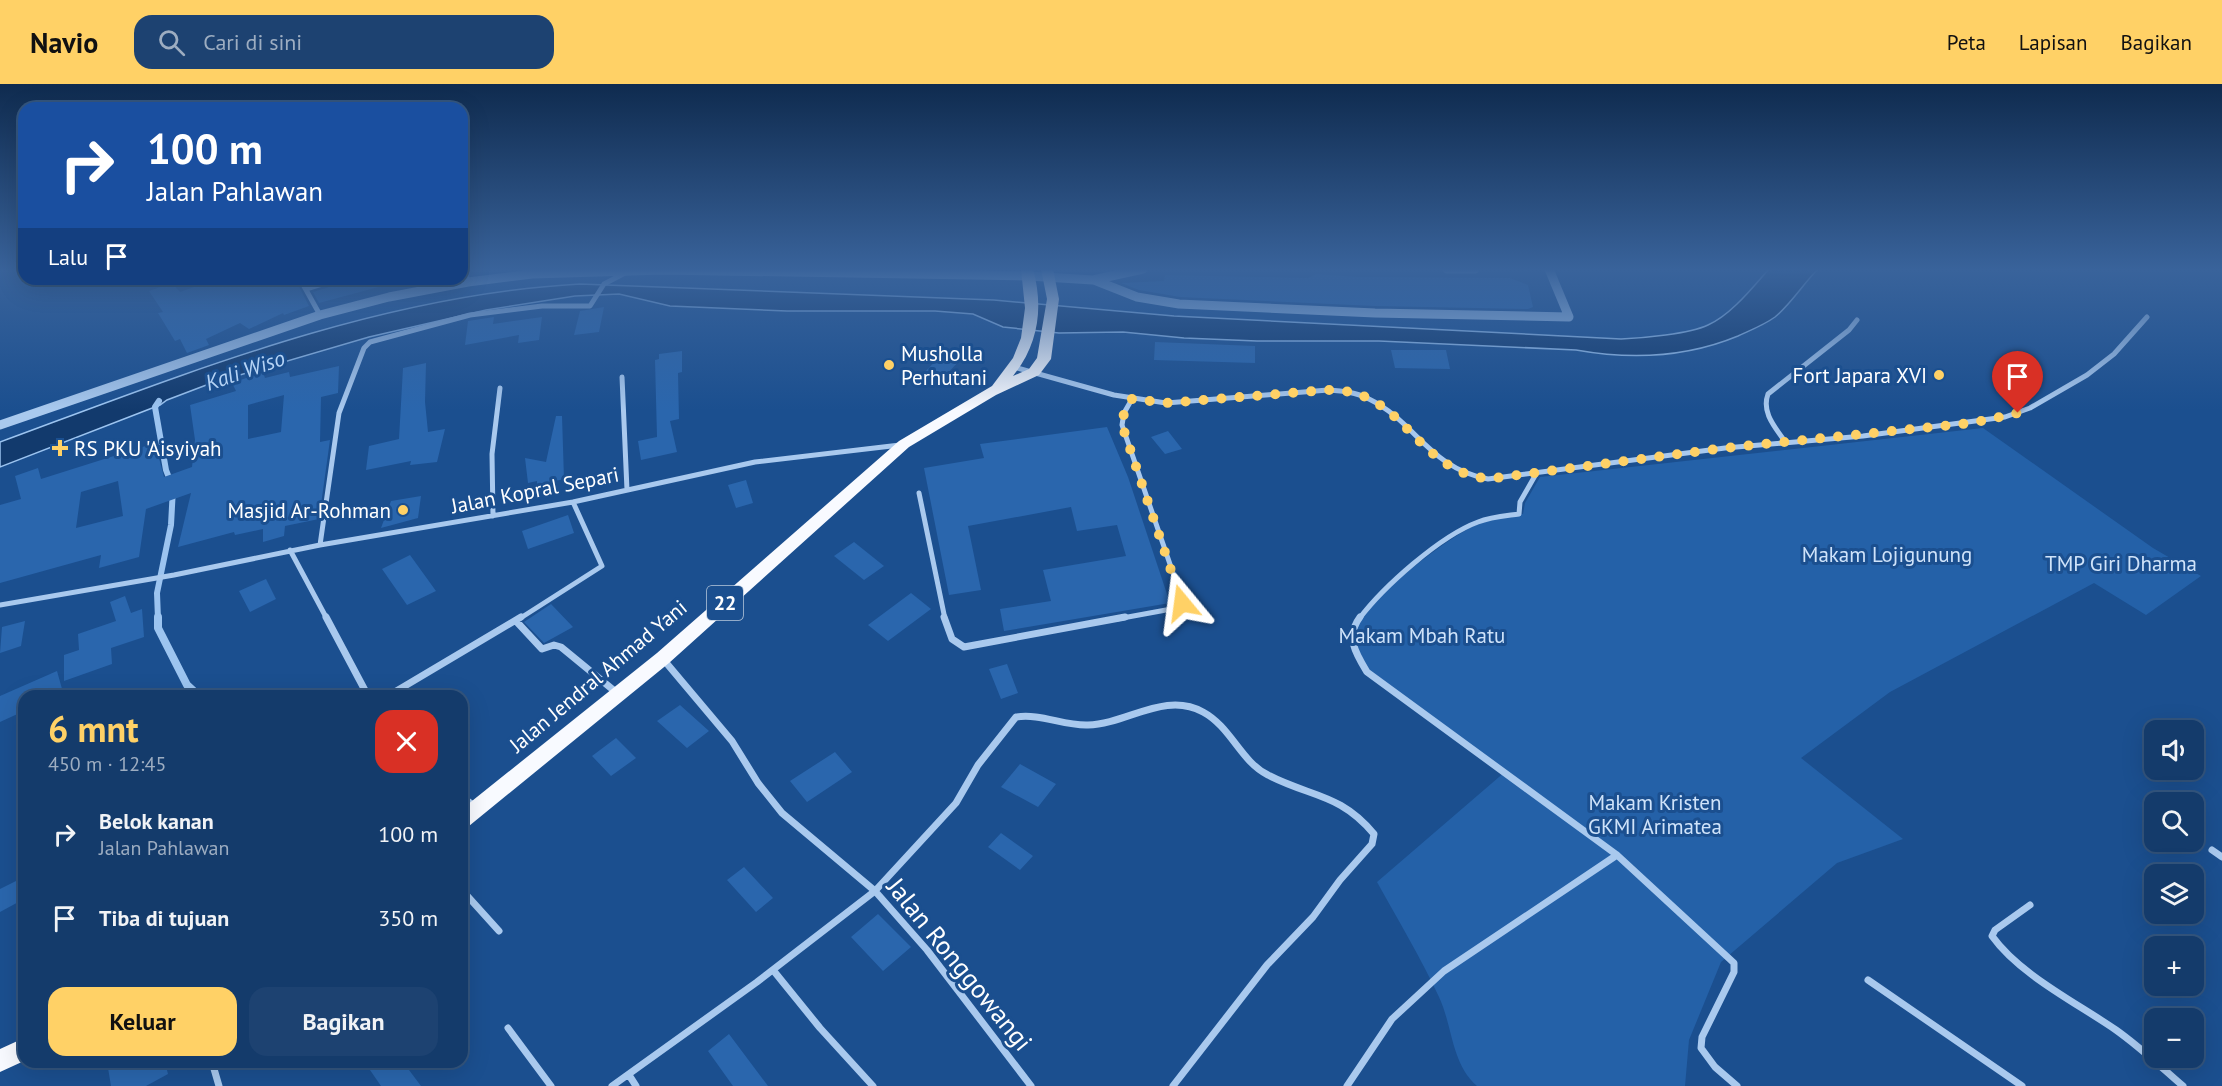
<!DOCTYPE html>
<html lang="id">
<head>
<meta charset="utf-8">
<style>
  body { margin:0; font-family:"PT Sans",sans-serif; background:#1d4271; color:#f1f3f6; height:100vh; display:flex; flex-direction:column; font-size:22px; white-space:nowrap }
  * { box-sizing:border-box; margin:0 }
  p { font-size:20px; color:#9dadc1 }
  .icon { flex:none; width:33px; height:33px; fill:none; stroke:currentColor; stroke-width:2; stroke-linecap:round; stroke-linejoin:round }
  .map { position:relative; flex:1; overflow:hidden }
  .panel { position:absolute; left:18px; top:606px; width:450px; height:378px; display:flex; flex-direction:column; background:#143b6b; border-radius:18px; box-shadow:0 6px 24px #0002,0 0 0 2px #33557e }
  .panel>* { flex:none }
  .top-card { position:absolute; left:18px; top:18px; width:450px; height:183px; border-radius:18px; box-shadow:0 6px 24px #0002,0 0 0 2px #33557e; background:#1a4fa0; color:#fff; overflow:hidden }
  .buttons { position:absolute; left:2144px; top:636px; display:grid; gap:12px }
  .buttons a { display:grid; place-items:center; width:60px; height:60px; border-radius:12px; background:#143b6b; box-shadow:0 6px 24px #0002,0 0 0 2px #33557e; font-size:30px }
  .pin { position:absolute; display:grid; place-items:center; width:51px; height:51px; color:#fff; margin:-62px -26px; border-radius:50% 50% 50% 0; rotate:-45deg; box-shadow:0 0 6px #0007 }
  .pin .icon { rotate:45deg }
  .me { position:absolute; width:66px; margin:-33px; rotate:344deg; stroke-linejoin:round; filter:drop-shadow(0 0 4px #0008) }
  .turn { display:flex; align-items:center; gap:21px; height:126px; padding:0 30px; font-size:27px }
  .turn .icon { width:78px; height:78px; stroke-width:2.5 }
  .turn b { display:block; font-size:42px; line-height:51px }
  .then { display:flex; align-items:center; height:57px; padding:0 30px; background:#0003; gap:12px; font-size:22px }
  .round { display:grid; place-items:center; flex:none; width:63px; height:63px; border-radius:18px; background:#1d4271 }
  .head { display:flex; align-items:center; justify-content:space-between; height:102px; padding:0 30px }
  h1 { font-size:36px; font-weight:700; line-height:45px; color:#ffd166 }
  .button { display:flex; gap:12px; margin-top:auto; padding:12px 30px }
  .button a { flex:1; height:69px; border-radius:18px; background:#ffd166; color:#111; font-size:24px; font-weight:700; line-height:69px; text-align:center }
  .button a+a { background:#1d4271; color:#f1f3f6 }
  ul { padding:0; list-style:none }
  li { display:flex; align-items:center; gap:18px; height:84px; padding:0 30px }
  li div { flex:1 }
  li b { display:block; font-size:22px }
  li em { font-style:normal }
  header { display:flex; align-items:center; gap:36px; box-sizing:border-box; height:84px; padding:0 30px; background:#ffd166; color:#111 }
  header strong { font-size:28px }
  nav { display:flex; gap:33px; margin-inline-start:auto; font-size:21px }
  .search { width:420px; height:54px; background:#1d4271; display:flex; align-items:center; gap:15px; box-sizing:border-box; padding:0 21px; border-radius:18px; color:#9dadc1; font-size:22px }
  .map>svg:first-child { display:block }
  .green { fill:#2461a8 }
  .water { fill:#123a6d; stroke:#9cc4f0; stroke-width:1.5 }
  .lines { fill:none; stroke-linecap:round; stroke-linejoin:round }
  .stream-far1 { stroke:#9cc4f0; stroke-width:6 }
  .stream { stroke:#9cc4f0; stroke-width:8 }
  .building { fill:#2a66ad; fill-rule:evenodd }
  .minor-far1 { stroke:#a9c9ee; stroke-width:5 }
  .minor { stroke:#a9c9ee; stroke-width:7 }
  .tertiary { stroke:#a9c9ee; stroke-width:9 }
  .trunk { fill:#f8faff; fill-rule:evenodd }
  .route { stroke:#ffd166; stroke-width:10; stroke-dasharray:0 18 }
  .poi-dot { fill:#ffd166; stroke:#1b4f8f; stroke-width:2 }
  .labels { text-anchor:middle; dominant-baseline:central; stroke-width:6; stroke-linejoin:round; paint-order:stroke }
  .shield { fill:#1b4f8f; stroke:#bbcadd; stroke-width:1.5 }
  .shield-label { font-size:20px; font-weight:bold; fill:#fff }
  .poi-label { font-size:21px; fill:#fff; stroke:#1b4f8f; text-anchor:start }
  .street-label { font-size:21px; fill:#fff; stroke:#1b4f8f }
  .park-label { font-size:21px; fill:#cfe3fa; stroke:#1b4f8f }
  .water-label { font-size:22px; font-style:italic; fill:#b5d3f5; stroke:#1b4f8f }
  .near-street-label { font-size:26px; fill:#fff; stroke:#1b4f8f }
</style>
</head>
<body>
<header>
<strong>Navio</strong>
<div class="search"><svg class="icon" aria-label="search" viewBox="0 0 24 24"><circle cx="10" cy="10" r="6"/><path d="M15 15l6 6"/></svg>Cari di sini</div>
<nav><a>Peta</a><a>Lapisan</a><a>Bagikan</a></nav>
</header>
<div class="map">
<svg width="2222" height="1002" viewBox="0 0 2222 1002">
  <rect width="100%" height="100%" fill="#1b4f8f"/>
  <path class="green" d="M1983 344 2153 464 2201 492 2146 531 2094 499 1890 608 1801 674 1903 755 1837 779 1721 878 1689 956 1685 1002H1477C1451 979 1453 943 1439 913 1421 874 1398 836 1377 798L1506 687 1369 586C1362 576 1351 562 1354 549 1359 521 1447 454 1474 442 1490 435 1505 432 1523 430L1525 419 1540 393Z"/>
  <path class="water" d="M1769 185H1818C1803 200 1791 220 1775 233 1764 241 1751 246 1738 252 1685 274 1632 276 1576 266L1379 257H1257L1184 254 1123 248 1059 249 1003 243 973 230 935 227H787L670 222 619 210 575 212 486 226 369 253 209 300 167 316 160 321 0 383V358C187 289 379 211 580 200L994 216 1174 232 1621 255C1643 254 1689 250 1708 241 1731 231 1753 203 1769 185Z"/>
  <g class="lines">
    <path class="stream-far1" d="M158 535 157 509 171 441 173 404 166 386 155 323 159 317"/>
    <path class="stream" d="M158 533V544L187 601 199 612"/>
  </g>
  <path class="building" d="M1316 190 1358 193 1510 194 1528 201 1533 223 1528 225 1375 222 1180 213 1139 206 1121 199 1164 197 1165 191 1308 194Z
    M216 195H295L309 222 284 231 283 229 249 245 240 239 206 255 209 261 187 269 180 255 175 257 158 229 163 228 149 207 172 199 180 208Z
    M343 195H385L386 201 319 219 313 208 339 200Z
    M604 223 599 248 574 251 580 227Z
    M494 233 493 240 542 233 539 256 518 259 519 251 465 261 468 237Z
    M1155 258 1255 262V279L1154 276Z
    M947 265 965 271 937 300 919 294Z
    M1391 266H1446L1450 285 1395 284Z
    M682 267V288L678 289 679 335 670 337 677 368 641 376 638 357 657 353 655 276 659 275V270Z
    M426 279 425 318 428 348 445 345 437 378 410 381 411 377 366 386 369 362 399 355 403 284Z
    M339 282 338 309 321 313 320 358 330 356 319 435 285 442 284 452 263 458V445L235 451 234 448 178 463 191 409 146 425 139 473 99 484 101 471 0 499V421L21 415 15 392 38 384 41 395 155 359 164 393 192 383 195 356 190 321 236 307 232 299 263 288 265 294 289 288 290 293ZM284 311 281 348 248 355V321ZM118 397 123 432 76 444 81 408Z
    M556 332H562L564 395 537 401V397L528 399 525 374 546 378Z
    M1107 343 1128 393 1170 519 1004 547 1000 525 1051 517 1043 486 1126 472 1117 441 1077 447 1071 423 968 442 981 506 949 511 924 384 984 374 980 360Z
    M1168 347 1182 365 1165 370 1151 353Z
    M746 396 753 419 736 424 728 401Z
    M421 412 418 434 381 444 391 417Z
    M568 431 574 449 528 465 522 447Z
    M854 458 884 482 864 496 834 472Z
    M410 471 436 507 407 521 382 485Z
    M266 495 276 515 250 528 239 507Z
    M911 509 931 525 888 557 868 541Z
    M125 512 131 529 142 525 144 553 111 564 112 580 64 597V571L79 566 78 550 116 537 110 518Z
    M551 520 573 543 544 559 524 538Z
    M25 537 21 562 0 569 2 543Z
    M1007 580 1018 609 1001 615 989 585Z
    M57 587 64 612H24V627L0 638V612Z
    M680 621 709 647 687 664 657 637Z
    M616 654 636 674 611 692 592 672Z
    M835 668 852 688 807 718 790 697Z
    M1020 680 1056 700 1038 723 1001 703Z
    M1001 749 1033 772 1020 786 988 763Z
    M744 783 773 814 756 828 727 796Z
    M24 793V815L0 828V805Z
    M878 830 911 863 883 887 851 853Z
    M729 950 768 1002H733L708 967Z
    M107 978H165L168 990 146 1002H111Z
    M381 978H403L421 1002H381L370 986Z"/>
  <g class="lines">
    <path class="minor-far1" d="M464 185 468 198
      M300 195 320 231
      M306 205 338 195
      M1014 283 1114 311 1166 319 1328 306C1342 307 1356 308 1369 315 1416 338 1429 384 1488 395L1725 364 1863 352 2005 333 2030 324 2087 291 2114 270 2147 233
      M622 293 627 406
      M1786 359C1776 344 1761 329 1768 310L1849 246 1857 236
      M919 409 945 535
      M493 432 492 370 500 304
      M320 461 339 329 364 264 370 258 470 231 542 222H590L604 200 625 189
      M290 466 327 535
      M0 521 174 491 320 461 573 418 755 378 900 361
      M519 535 602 482 573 418
      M1117 535 1177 524 1181 522 1182 515 1122 341 1124 329 1132 315
      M1359 535C1383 503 1440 452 1478 438 1491 433 1505 432 1519 430L1520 418 1536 390"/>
    <path class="minor" d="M326 533 368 612
      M944 533 952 555 964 563 1125 533
      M1360 533C1345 553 1356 570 1367 588L1617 771 1734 879V888L1702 953 1701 964 1715 983 1737 1002
      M516 537 542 565 554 561 561 563 617 609
      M663 575 732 657 758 699 782 729 875 807 927 866 1031 1002
      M388 612 521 533
      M462 713 476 723
      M2212 766 2222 773
      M462 806 499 847
      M2030 821 1995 846 1992 852C2020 891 2077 919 2116 946 2140 963 2161 983 2183 1002
      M773 886 820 944 873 1002
      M1868 896 2022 1002
      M508 944 551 1002
      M212 978 219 1002
      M629 991 636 1002
      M612 1002 757 898 875 807 956 719 978 681 1016 633C1040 629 1064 642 1088 641 1127 640 1165 607 1203 628 1231 643 1241 678 1268 691 1310 713 1340 709 1374 750L1372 760 1340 796 1313 833 1267 881 1173 1002
      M1347 1002 1392 935 1444 887 1617 771"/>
    <path class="tertiary" d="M1447 185H1475
      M1094 196 1137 213 1179 220 1375 229 1569 233 1549 185
      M0 341 320 231 389 213 468 198 532 190 663 186 1029 192 1093 196 1143 185"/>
    <path class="trunk" d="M1021 185H1033C1044 224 1038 261 1013 292L1029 285 1037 274 1047 215 1041 185H1053L1059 215 1051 275 1039 291 996 311 909 363 669 579 469 742 462 744V725L657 569 899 357 992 302 1013 274 1021 254 1025 224Z
      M24 954V977L0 988V965Z"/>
  </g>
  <linearGradient id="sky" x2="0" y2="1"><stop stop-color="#0f2b4f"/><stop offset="0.57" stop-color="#39639b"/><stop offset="1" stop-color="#39639b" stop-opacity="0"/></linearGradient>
  <rect width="2222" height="326" fill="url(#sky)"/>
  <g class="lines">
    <path class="route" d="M1182 519 1122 341 1124 329 1132 315 1166 319 1328 306C1393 305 1407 360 1457 386 1467 391 1477 393 1488 395L1725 364 1972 339 2018 329"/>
  </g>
  <g class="poi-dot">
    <circle cx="889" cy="281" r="6"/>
    <circle cx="1939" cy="291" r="6"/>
    <path d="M57 355h6v6h6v6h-6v6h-6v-6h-6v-6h6z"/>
    <circle cx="403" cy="426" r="6"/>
  </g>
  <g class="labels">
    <rect class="shield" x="707" y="502" width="36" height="34" rx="4.5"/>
    <g class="shield-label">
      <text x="725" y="519">22</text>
    </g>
    <g class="poi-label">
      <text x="901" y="269">Musholla<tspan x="901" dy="24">Perhutani</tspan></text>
      <text x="1927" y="291" text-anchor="end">Fort Japara XVI</text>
      <text x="74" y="364">RS PKU 'Aisyiyah</text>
      <text x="391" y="426" text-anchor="end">Masjid Ar-Rohman</text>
    </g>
    <g class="street-label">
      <text transform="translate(535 406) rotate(-11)">Jalan Kopral Separi</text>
      <text transform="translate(598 592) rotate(-40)">Jalan Jendral Ahmad Yani</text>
    </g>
    <g class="park-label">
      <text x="1887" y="470">Makam Lojigunung</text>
      <text x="2121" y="479">TMP Giri Dharma</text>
      <text x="1422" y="551">Makam Mbah Ratu</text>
      <text x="1655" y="718">Makam Kristen<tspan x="1655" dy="24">GKMI Arimatea</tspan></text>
    </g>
    <g class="water-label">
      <text transform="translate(245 286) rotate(-19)">Kali Wiso</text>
    </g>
    <g class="near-street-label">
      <text transform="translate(960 880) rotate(51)">Jalan Ronggowangi</text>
    </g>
  </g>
</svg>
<div class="buttons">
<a><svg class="icon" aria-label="sound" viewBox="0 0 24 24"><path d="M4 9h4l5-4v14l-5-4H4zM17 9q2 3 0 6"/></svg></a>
<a><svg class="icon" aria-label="search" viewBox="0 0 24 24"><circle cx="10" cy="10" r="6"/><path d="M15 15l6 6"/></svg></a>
<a><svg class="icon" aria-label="layers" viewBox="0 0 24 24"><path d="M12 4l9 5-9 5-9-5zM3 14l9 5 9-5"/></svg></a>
<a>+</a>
<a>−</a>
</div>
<div class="pin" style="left:2018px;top:329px;background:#d93025"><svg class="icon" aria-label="arrive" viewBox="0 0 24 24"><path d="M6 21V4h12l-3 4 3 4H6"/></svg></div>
<svg class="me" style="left:1182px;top:519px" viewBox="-20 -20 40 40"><path d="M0-17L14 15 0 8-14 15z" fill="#ffd166" stroke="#fff" stroke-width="4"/></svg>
<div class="top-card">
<div class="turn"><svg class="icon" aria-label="right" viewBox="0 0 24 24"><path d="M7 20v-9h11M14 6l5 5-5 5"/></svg><div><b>100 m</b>Jalan Pahlawan</div></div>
<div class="then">Lalu<svg class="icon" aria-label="arrive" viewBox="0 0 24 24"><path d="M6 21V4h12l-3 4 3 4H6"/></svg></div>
</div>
<section class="panel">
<div class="head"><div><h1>6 mnt</h1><p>450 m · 12:45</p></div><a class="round" style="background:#d93025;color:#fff"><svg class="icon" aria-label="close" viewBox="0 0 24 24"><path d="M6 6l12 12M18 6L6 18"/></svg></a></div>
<ul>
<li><svg class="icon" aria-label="right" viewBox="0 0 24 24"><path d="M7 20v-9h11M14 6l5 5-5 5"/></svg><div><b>Belok kanan</b><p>Jalan Pahlawan</p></div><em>100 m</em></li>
<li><svg class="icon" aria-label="arrive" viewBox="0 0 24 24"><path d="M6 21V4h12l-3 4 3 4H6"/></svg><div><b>Tiba di tujuan</b></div><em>350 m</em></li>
</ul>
<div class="button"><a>Keluar</a><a>Bagikan</a></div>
</section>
</div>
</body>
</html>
